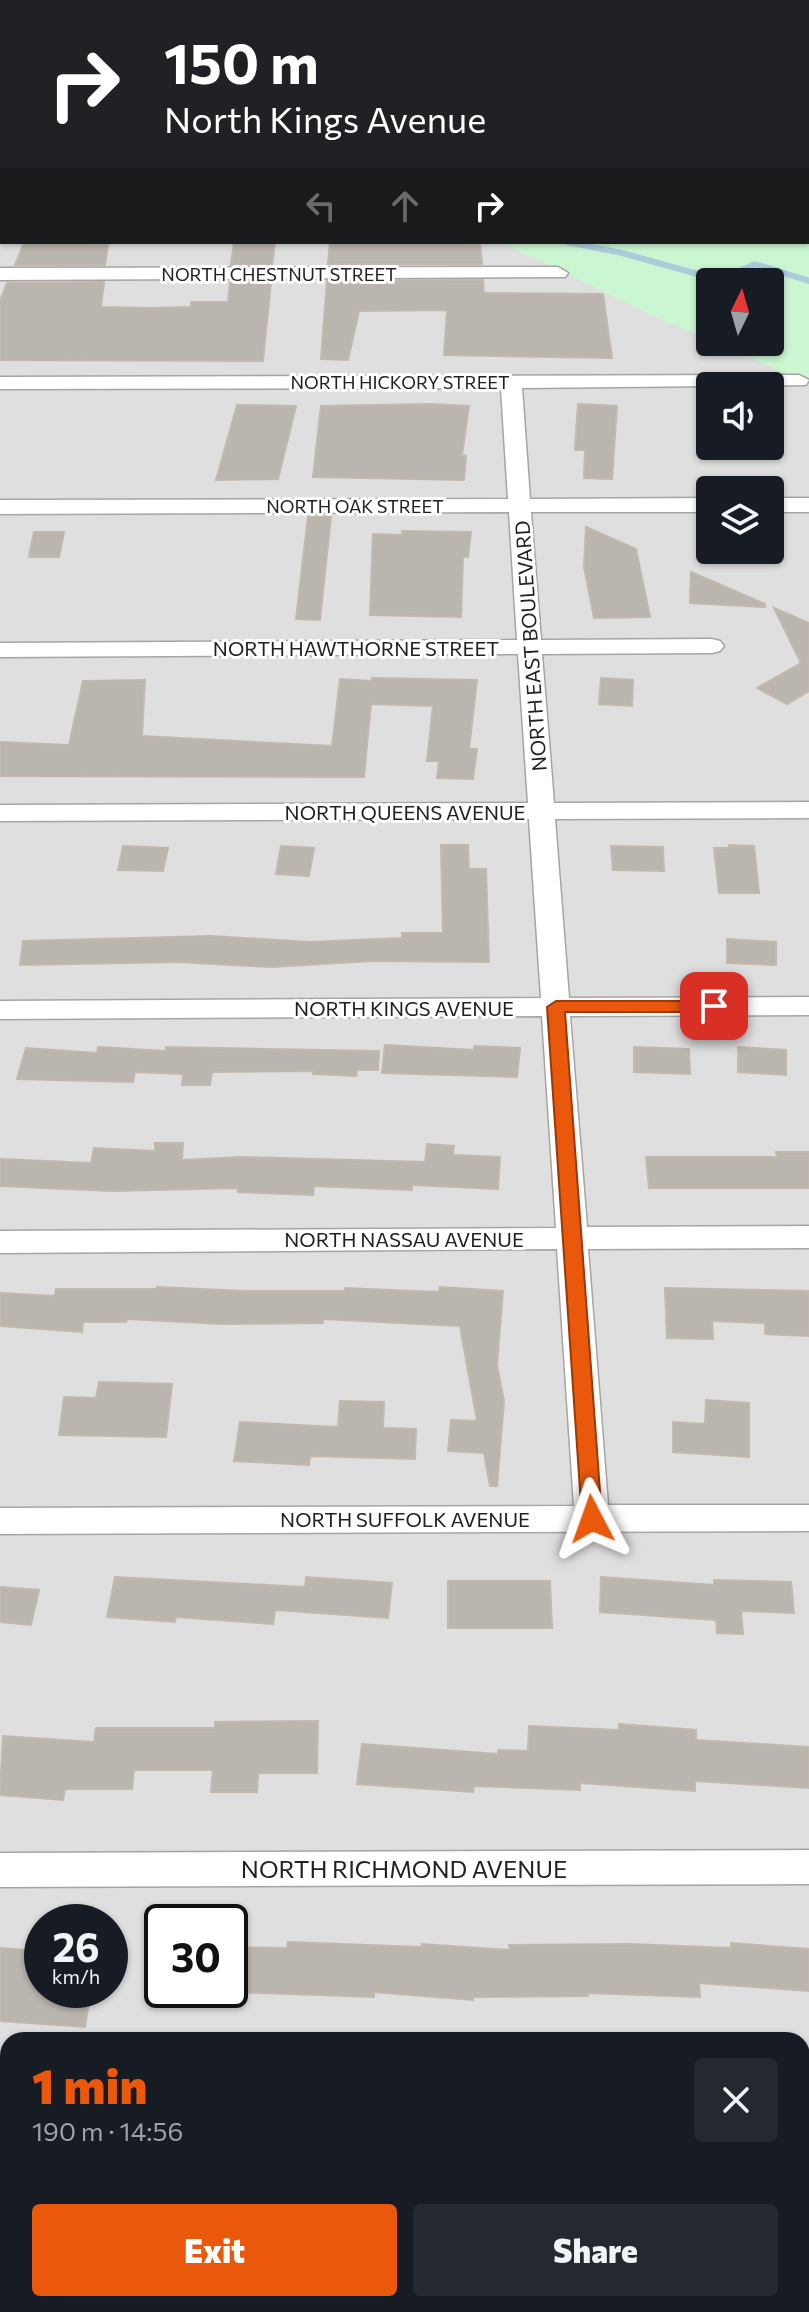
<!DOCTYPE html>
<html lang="en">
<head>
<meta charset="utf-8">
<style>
  body { margin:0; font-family:Commissioner,sans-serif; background:#242831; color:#f1f3f6; height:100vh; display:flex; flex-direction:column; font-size:30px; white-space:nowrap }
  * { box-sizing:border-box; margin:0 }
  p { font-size:26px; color:#9ea1a6 }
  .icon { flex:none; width:44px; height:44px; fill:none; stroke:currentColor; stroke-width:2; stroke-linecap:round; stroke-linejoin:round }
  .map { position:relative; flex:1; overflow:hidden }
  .panel { position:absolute; left:0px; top:2032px; width:810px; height:280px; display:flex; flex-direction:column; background:#171b24; border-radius:24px 24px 0 0; box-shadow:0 2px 6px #0004 }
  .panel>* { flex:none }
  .hud { position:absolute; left:0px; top:0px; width:810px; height:244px; box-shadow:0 2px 6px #0004; background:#202124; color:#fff; overflow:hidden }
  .needle { width:52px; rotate:5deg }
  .fabs { position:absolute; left:696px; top:268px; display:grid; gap:16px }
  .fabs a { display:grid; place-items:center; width:88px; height:88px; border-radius:8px; background:#171b24; box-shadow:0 2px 6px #0004; font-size:40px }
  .speed { position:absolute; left:24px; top:1904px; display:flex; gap:16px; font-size:40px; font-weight:700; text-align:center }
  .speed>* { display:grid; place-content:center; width:104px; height:104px; border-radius:50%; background:#171b24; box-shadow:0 2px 6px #0004; line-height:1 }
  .speed small { font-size:20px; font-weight:400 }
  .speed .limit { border:4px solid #111; border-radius:12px; background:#fff; color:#111 }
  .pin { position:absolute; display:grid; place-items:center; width:68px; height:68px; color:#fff; margin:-34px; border-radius:16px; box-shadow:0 4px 12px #0006 }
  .me { position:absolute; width:88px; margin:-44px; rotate:356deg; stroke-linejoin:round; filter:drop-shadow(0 0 6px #0008) }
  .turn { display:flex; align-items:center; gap:28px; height:168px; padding:0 32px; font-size:36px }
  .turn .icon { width:104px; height:104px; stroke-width:2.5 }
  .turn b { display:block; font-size:56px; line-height:68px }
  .lanes { display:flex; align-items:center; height:76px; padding:0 32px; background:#0003; justify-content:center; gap:40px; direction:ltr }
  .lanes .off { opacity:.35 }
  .round { display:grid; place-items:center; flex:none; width:84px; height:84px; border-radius:8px; background:#242831 }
  .overview { display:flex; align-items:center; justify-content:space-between; height:136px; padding:0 32px }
  h1 { font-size:48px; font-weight:800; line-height:60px; color:#ea580c }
  .button { display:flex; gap:16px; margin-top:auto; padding:16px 32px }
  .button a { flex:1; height:92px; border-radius:8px; background:#ea580c; color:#fff; font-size:32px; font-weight:800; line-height:92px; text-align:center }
  .button a+a { background:#242831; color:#f1f3f6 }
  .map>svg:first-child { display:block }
  .residential { fill:#dfdfdf; fill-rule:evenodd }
  .park { fill:#cbf6d2 }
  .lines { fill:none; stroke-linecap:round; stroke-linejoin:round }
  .stream { stroke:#adccdb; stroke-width:6 }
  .building { fill:#bab5ae; stroke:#c2b8ac; stroke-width:2 }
  .minor-casing { stroke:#a5a5a5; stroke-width:3 }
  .minor { fill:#fff; fill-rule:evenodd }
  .route { fill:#ea580c; stroke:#983908; stroke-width:2 }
  .labels { text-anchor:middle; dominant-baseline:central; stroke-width:6; stroke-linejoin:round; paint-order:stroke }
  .far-street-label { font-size:18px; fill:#212121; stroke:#fff }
  .street-label { font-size:20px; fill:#212121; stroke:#fff }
  .near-street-label { font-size:24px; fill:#212121; stroke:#fff }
</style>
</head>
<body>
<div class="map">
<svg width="809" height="2312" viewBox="0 0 809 2312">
  <rect width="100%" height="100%" fill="#f1efe9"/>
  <path class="residential" d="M0 0H809V254L808 2H2L0 205Z
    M0 210 2 242H503L710 327V342H753L809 375V2312H0ZM710 386H770V446H710ZM710 490H770V550H710ZM42 1922H110V1990H42ZM162 1922H230V1990H162ZM8 2040H802V2304H8Z"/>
  <path class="park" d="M809 241V385L717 342H770V282H710V339L669 323 500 242Z"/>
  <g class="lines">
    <path class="stream" d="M567 242 622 253 705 276 740 271 755 264 809 281"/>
  </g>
  <path class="building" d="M234 242H275L272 265H231Z
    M330 242H467V245H480L482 264H328Z
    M24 243 108 245 105 265H15Z
    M483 280 484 293 603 294 612 358 444 355 447 310 359 311 348 360 321 359 327 281Z
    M104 282 101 307 151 308 191 307V302H228L230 282H271L263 361 0 360V301L7 283Z
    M431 404 469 406 462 455 466 456 464 480 313 477 321 406Z
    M578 404 617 406 612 479 584 478 585 450H575Z
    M237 405 296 406 278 479 216 480Z
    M308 516H331L320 620 296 619Z
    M586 527 636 549 650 617 594 618 584 567Z
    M402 531 471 532 468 557H463L461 617 370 615 373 534 402 535Z
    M34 532H64L59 557H29Z
    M691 572 765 604V607L690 603Z
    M774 608 809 623V691L787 704 757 688 801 663Z
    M372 678 477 680 469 749H477L473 779 437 778 439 761H427L433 706 371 704 364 777 0 776V742L69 745 83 681 145 680 142 736 332 746 340 679 371 681Z
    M601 678 633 680 632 706 599 704Z
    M441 845H468L469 869H486L489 962 372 961 271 967 177 962 20 965 23 941 211 936 310 942 402 938V933H443Z
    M729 845 754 846 759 893H719L714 848H729Z
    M123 846 168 848 163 871 118 870Z
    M281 846 314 848 309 876 276 874Z
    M611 846 663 847 664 871 613 870Z
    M727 939 776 942V965L727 963Z
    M385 1045 474 1050V1046L520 1048 517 1077 382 1073Z
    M98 1047 166 1051V1047L379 1051 378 1070H357L356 1076 313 1074V1071L212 1072 210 1085H182L183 1074 135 1072 133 1082 17 1079 26 1048 97 1053Z
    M634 1047 689 1049 690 1074 634 1072Z
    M738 1047 786 1050V1075L738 1072Z
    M155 1143H183L182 1160 242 1157 425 1162 427 1144 454 1146 453 1155 500 1157 498 1189 412 1185V1190L314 1186 313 1195 238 1192V1188L112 1191 0 1186V1159L91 1163 94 1148 155 1151Z
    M776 1152H809V1188H649L646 1157H777Z
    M157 1287 245 1291H345V1288L439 1292 440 1287 503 1291 497 1365 504 1401 497 1486H490L484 1453 448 1451 451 1420 477 1421 460 1326 323 1319V1323L222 1324 127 1319 126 1322H83L82 1332 0 1326V1293L55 1296 56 1289H157Z
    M665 1288 809 1291V1336L765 1334V1323L712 1321 713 1339 667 1338Z
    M99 1382 172 1384 166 1437 59 1435 64 1397 96 1398Z
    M706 1400 749 1403V1457L673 1452V1422L705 1424Z
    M340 1401 384 1402 383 1428 416 1429 415 1459 310 1456 309 1465 234 1461 240 1422 338 1427Z
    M115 1577 305 1587 306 1577 392 1583 388 1618 275 1610 273 1624 176 1617 175 1622 107 1617Z
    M601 1577 714 1585V1580L791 1582 794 1613 741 1611 743 1634 717 1633 716 1620 600 1612Z
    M448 1581H550L552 1628H448Z
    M0 1587 39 1590 31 1625 0 1622Z
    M318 1721 317 1773H258L257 1792H211L213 1770H134L132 1789H65L63 1800 0 1795 3 1736 94 1742 96 1728H215V1722Z
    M619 1724 696 1730V1740L809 1747V1788L695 1781V1791L580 1783V1790L474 1786 473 1792 357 1784 362 1744 498 1754V1750L528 1751 529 1726 619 1730Z
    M288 1942 422 1947V1944L510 1950 509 1945 630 1944 731 1948V1943L809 1949V1991L699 1983 700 1997 588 1993V1996L473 1997V2000L374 1992V1997L230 1992V1947L287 1948Z
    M0 1948 42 1951V1990H91L85 2027 0 2021Z"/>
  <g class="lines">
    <defs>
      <path id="minor" d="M315 0H331V2H315Z
        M736 0H752V2H736Z
        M0 6H2V16H0Z
        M808 31H809V41H808Z
        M808 109H809V119H808Z
        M808 196H809V208H808Z
        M558 267 568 273 565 277 0 280V268Z
        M799 375 809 380 806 385 522 388 530 499 710 498V512H531L541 640 712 639 720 641 724 646 720 651 712 653 542 654 554 803 809 802V818L555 819 569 998 809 997V1015L570 1016 587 1227 809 1226V1248L588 1249 608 1505H809V1531L0 1534V1508L574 1506 557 1249 0 1253V1231L556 1228 542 1016 0 1019V1001L541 998 529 819 0 821V805L528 803 518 654 0 657V643L517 640 509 512 0 514V500L508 499 501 388 0 389V377Z
        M770 498H809V512H770Z
        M809 1850V1884L0 1887V1853Z
        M802 2285H809V2312H38L42 2304H802Z"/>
    </defs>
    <use href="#minor" class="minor-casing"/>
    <use href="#minor" class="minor"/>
  </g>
  <path class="route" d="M556 1001H714L723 1006 714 1012H565L602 1519 599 1524H585L582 1519 547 1007Z"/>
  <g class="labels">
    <g class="far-street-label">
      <text x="279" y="274">NORTH CHESTNUT STREET</text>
      <text x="400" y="382">NORTH HICKORY STREET</text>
      <text x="355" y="506">NORTH OAK STREET</text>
    </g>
    <g class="street-label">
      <text transform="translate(530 646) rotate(-94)">NORTH EAST BOULEVARD</text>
      <text x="356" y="648">NORTH HAWTHORNE STREET</text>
      <text x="405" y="812">NORTH QUEENS AVENUE</text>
      <text x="404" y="1008">NORTH KINGS AVENUE</text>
      <text x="404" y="1239">NORTH NASSAU AVENUE</text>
      <text x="405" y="1519">NORTH SUFFOLK AVENUE</text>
    </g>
    <g class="near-street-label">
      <text x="404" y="1868">NORTH RICHMOND AVENUE</text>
    </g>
  </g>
</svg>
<div class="fabs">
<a><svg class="needle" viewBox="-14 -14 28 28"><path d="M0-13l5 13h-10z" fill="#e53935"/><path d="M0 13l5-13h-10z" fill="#9ea1a6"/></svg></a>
<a><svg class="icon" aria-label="sound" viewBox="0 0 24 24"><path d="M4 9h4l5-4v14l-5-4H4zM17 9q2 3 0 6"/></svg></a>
<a><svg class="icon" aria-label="layers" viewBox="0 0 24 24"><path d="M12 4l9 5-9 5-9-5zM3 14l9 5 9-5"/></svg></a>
</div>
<div class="speed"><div>26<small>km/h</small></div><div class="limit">30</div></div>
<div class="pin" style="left:714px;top:1006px;background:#d93025"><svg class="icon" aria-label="arrive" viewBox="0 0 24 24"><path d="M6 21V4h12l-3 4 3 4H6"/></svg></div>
<svg class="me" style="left:592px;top:1519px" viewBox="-20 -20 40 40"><path d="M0-17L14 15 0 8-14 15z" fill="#ea580c" stroke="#fff" stroke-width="4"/></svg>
<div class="hud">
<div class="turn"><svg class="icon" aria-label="right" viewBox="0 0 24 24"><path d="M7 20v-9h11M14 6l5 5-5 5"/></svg><div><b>150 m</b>North Kings Avenue</div></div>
<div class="lanes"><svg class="icon off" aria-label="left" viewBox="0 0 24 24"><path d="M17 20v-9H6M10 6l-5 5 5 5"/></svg><svg class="icon off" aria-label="ahead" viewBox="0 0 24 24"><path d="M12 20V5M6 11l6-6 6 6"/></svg><svg class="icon" aria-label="right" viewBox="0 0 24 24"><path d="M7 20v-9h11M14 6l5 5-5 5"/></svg></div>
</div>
<section class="panel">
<div class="overview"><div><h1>1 min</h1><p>190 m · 14:56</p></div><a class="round"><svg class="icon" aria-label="close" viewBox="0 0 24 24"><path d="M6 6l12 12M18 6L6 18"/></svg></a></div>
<div class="button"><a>Exit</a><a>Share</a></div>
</section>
</div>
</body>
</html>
